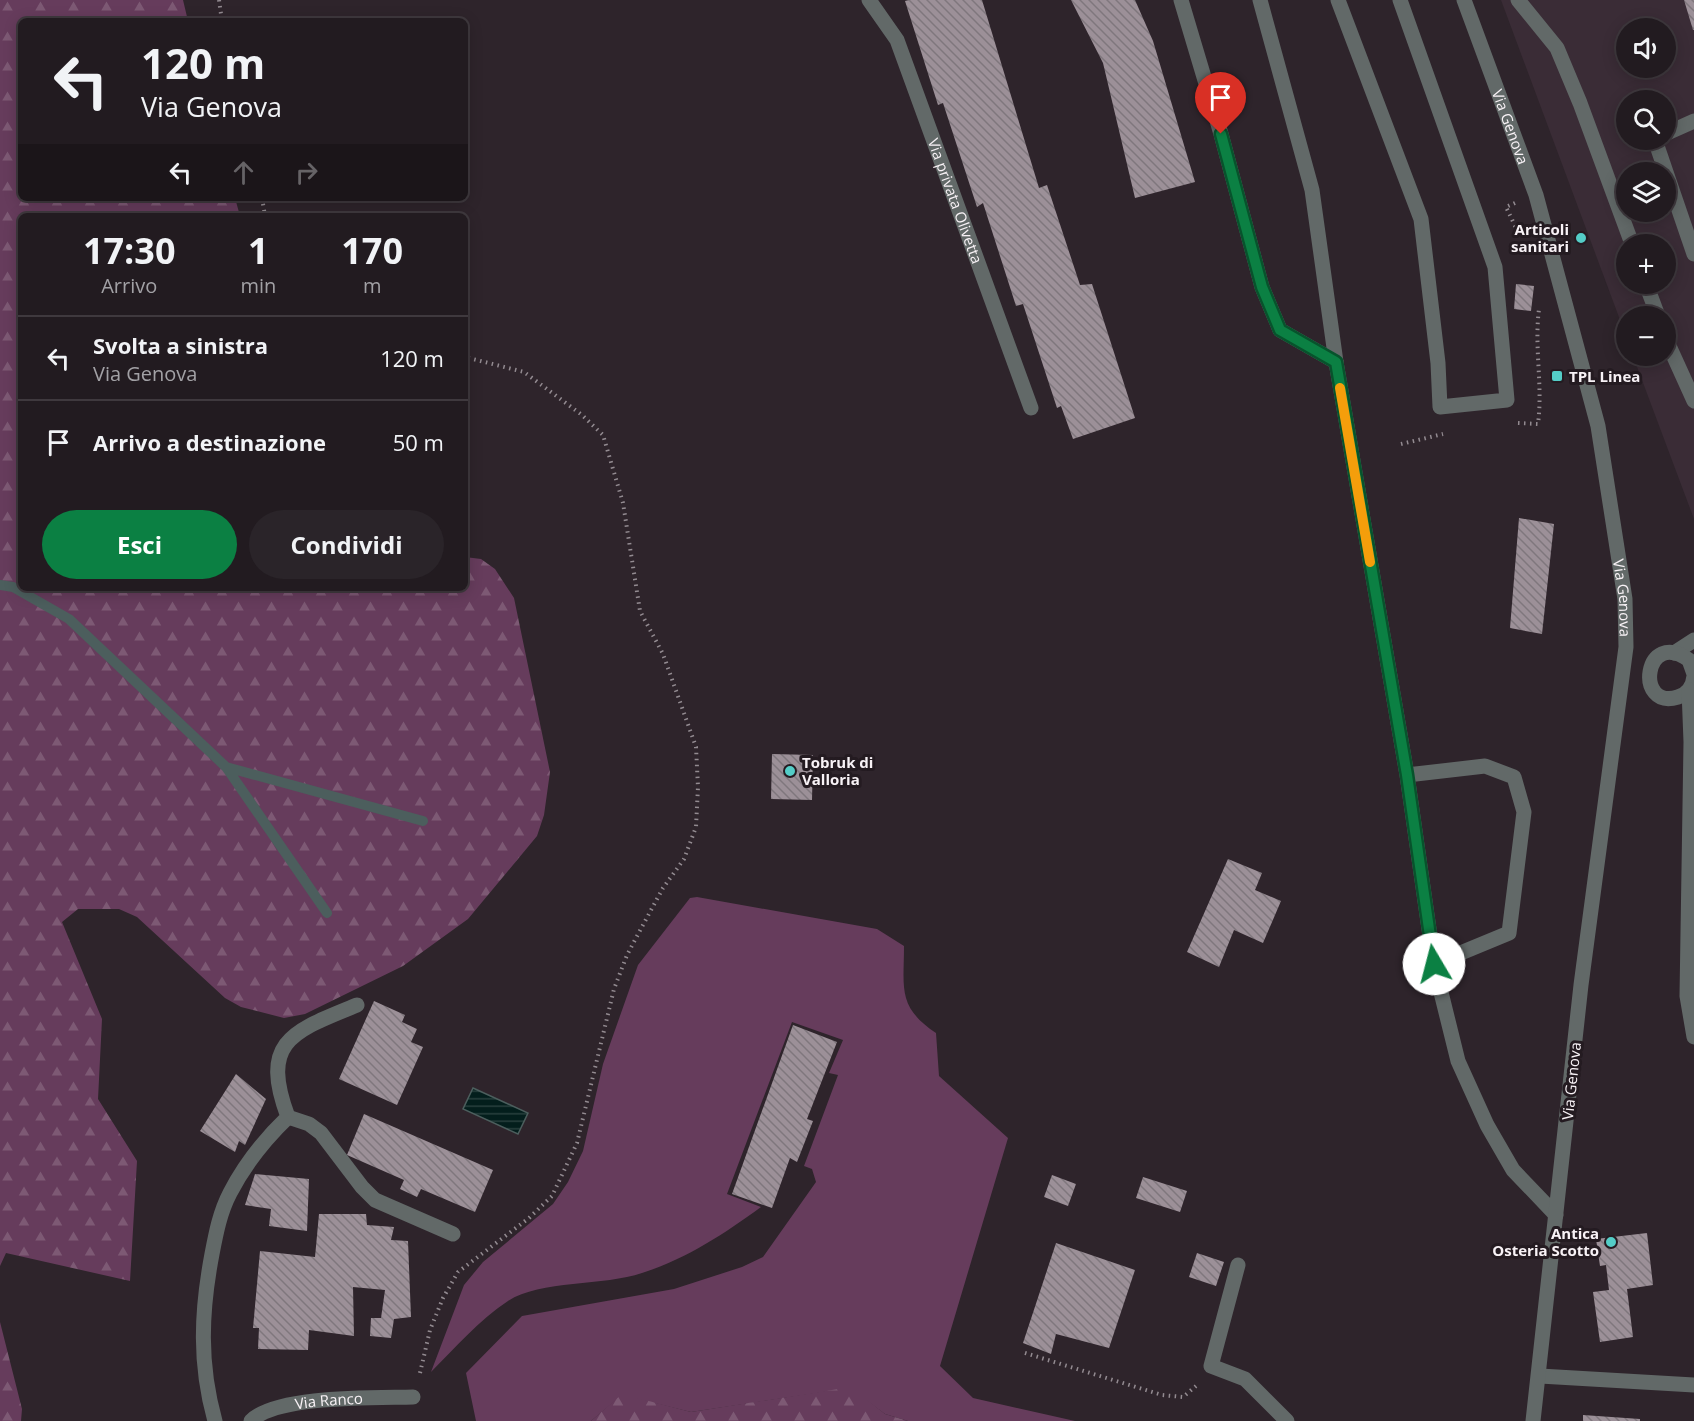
<!DOCTYPE html>
<html lang="it">
<head>
<meta charset="utf-8">
<style>
  body { margin:0; font-family:"Open Sans",sans-serif; background:#2a2429; color:#f1f3f6; height:100vh; display:flex; flex-direction:column; font-size:22px; white-space:nowrap }
  * { box-sizing:border-box; margin:0 }
  p { font-size:20px; color:#a2a1a5 }
  .icon { flex:none; width:33px; height:33px; fill:none; stroke:currentColor; stroke-width:2; stroke-linecap:round; stroke-linejoin:round }
  .map { position:relative; flex:1; overflow:hidden }
  .details { position:absolute; left:18px; top:213px; width:450px; height:378px; display:flex; flex-direction:column; background:#221b20; border-radius:9px; box-shadow:0 3px 15px #0003,0 0 0 2px #3f393e }
  .details>* { flex:none }
  .hud { position:absolute; left:18px; top:18px; width:450px; height:183px; border-radius:9px; box-shadow:0 3px 15px #0003,0 0 0 2px #3f393e; background:#221b20; color:#f1f3f6; overflow:hidden }
  .fabs { position:absolute; left:1616px; top:18px; display:grid; gap:12px }
  .fabs a { display:grid; place-items:center; width:60px; height:60px; border-radius:50%; background:#221b20; box-shadow:0 3px 15px #0003,0 0 0 2px #3f393e; font-size:30px }
  .pin { position:absolute; display:grid; place-items:center; width:51px; height:51px; color:#fff; margin:-62px -26px; border-radius:50% 50% 50% 0; rotate:-45deg; box-shadow:0 0 6px #0007 }
  .pin .icon { rotate:45deg }
  .me { position:absolute; width:66px; margin:-33px; rotate:352deg; stroke-linejoin:round; filter:drop-shadow(0 0 4px #0008) }
  .turn { display:flex; align-items:center; gap:21px; height:126px; padding:0 24px; font-size:27px }
  .turn .icon { width:78px; height:78px; stroke-width:2.5 }
  .turn b { display:block; font-size:42px; line-height:51px }
  .lanes { display:flex; align-items:center; height:57px; padding:0 24px; background:#0003; justify-content:center; gap:30px; direction:ltr }
  .lanes .off { opacity:.35 }
  .eta { display:flex; justify-content:space-evenly; align-items:center; height:102px; text-align:center }
  .eta b { font-size:36px; font-weight:700; line-height:42px }
  .primary-button { display:flex; gap:12px; margin-top:auto; padding:12px 24px }
  .primary-button a { flex:1; height:69px; border-radius:36px; background:#0b8043; color:#fff; font-size:24px; font-weight:700; line-height:69px; text-align:center }
  .primary-button a+a { background:#2a2429; color:#f1f3f6 }
  ul { padding:0; list-style:none }
  li { display:flex; align-items:center; gap:18px; height:84px; padding:0 24px; border-top:2px solid #3f393e }
  li div { flex:1 }
  li b { display:block; font-size:22px }
  li em { font-style:normal }
  .map>svg:first-child { display:block }
  .built { fill:#3a2c36; fill-rule:evenodd }
  .grass { fill:#663c5c }
  .forest { fill:url(#forest-firs) }
  .water { fill:url(#water-rules); stroke:#4c5e5d; stroke-width:1.5 }
  .lines { fill:none; stroke-linecap:round; stroke-linejoin:round }
  .stream { stroke:#4c5e5d; stroke-width:10 }
  .building { fill:url(#building-back-hatch) }
  .path { stroke:#938b91; stroke-width:4; stroke-dasharray:1.5 4.5; stroke-linecap:butt }
  .service { stroke:#626968; stroke-width:15 }
  .minor { stroke:#626968; stroke-width:15 }
  .tertiary { stroke:#626968; stroke-width:15 }
  .route-casing { stroke:#07532c; stroke-width:15 }
  .route { stroke:#0b8043; stroke-width:10 }
  .slow { stroke:#f59e0b; stroke-width:10 }
  .poi-dot { fill:#54cdc7; stroke:#241b21; stroke-width:2 }
  .labels { text-anchor:middle; dominant-baseline:central; stroke-width:6; stroke-linejoin:round; paint-order:stroke }
  .street-label { font-size:15px; fill:#f8f2f6; stroke:#241b21 }
  .poi-label { font-size:15px; font-weight:bold; fill:#f8f2f6; stroke:#241b21; text-anchor:end }
</style>
</head>
<body>
<div class="map">
<svg width="1694" height="1421" viewBox="0 0 1694 1421">
  <defs>
    <pattern id="forest-firs" width="22" height="20" patternUnits="userSpaceOnUse" patternTransform="scale(1.5)"><rect width="22" height="20" fill="#663c5c"/><path d="M5 1l3.5 6h-7zM16 11l3.5 6h-7z" fill="#7d5974"/></pattern>
    <pattern id="water-rules" width="6" height="5" patternUnits="userSpaceOnUse" patternTransform="scale(1.5)"><rect width="6" height="5" fill="#031e1c"/><path d="M0 2.5h6" fill="none" stroke="#283f3e"/></pattern>
    <pattern id="building-back-hatch" width="6" height="6" patternUnits="userSpaceOnUse" patternTransform="scale(1.5)"><rect width="6" height="6" fill="#9c9098"/><path d="M-1 5l2 2M0 0l6 6M5-1l2 2" fill="none" stroke="#7f777d"/></pattern>
  </defs>
  <rect width="100%" height="100%" fill="#2e242b"/>
  <path class="built" d="M1501 0H1694V519L1633 356H1665V316H1626V336ZM1626 28H1665V68H1626ZM1626 100H1665V140H1626ZM1626 172H1665V212H1626ZM1626 244H1665V284H1626Z"/>
  <path class="grass" d="M697 897 877 929 904 946C904 988 897 1007 936 1033L939 1076 1008 1138 940 1366 973 1398 1075 1421H908L885 1414 850 1388 691 1412 622 1395 591 1421H476L466 1373 522 1316 674 1289 742 1267 763 1257 816 1182 812 1169 804 1166 838 1075 829 1073 843 1040 792 1022 727 1194 761 1207C724 1234 686 1259 642 1273 605 1286 540 1280 508 1301 479 1320 455 1348 431 1372L464 1285 483 1262 553 1204 568 1182 583 1151 603 1064 638 965 690 898Z"/>
  <path class="forest" d="M0 0H183L188 21H21V198H235L240 216H21V588H465V557L481 559 495 569 514 598 550 772 544 815 537 836 468 919 403 966 305 1014 284 1018 241 1007 225 998 137 917 119 909H78L62 922 102 1019 98 1099 137 1161 130 1281 6 1253 0 1266Z
    M0 1322 22 1409 21 1421H0Z
    M851 1387 885 1414 908 1421H591L622 1394 691 1412Z"/>
  <path class="water" d="M473 1088 528 1113 518 1134 463 1109Z"/>
  <g class="lines">
    <path class="stream" d="M0 585 13 587 69 619 226 767 327 913
      M226 767 423 821"/>
  </g>
  <path class="building" d="M909 0H982L1039 188 1047 185 1080 285 1092 284 1135 418 1073 439 1061 406 1057 408 1023 304 1016 306 983 203 977 207 943 103 938 105 905 1Z
    M1071 0H1135L1153 41 1195 182 1135 198 1103 63Z
    M1684 0H1694V30H1693Z
    M1516 284 1534 286 1531 311 1514 309Z
    M1519 518 1554 524 1542 634 1510 628Z
    M772 754 813 755 812 800 771 799Z
    M1228 859 1262 873 1255 890 1281 901 1263 943 1234 930 1219 967 1187 952Z
    M374 1001 405 1015 402 1022 417 1029 411 1042 423 1047 397 1105 339 1079Z
    M793 1025 837 1042 807 1119 813 1121 797 1162 790 1158 772 1208 732 1194Z
    M236 1074 266 1099 245 1145 239 1141 235 1152 200 1131Z
    M364 1114 493 1170 475 1212 421 1189 417 1197 400 1189 404 1180 347 1155Z
    M255 1174 309 1179 307 1231 269 1226 271 1209 245 1205Z
    M1052 1175 1076 1184 1068 1206 1044 1197Z
    M1143 1177 1187 1191 1180 1212 1136 1198Z
    M319 1214H366L367 1225 394 1227 391 1240 408 1241 411 1317 394 1319 391 1338 370 1336 371 1318H381L385 1290 353 1287 354 1336 309 1330 308 1350 258 1349 259 1328H253L260 1251 315 1257Z
    M1647 1233 1653 1285 1627 1289 1633 1337 1600 1342 1593 1292 1609 1290 1606 1265 1600 1266 1596 1239Z
    M1056 1243 1135 1270 1109 1348 1056 1334 1051 1354 1023 1343Z
    M1197 1253 1224 1262 1216 1286 1189 1277Z
    M1583 1415 1640 1419V1421H1583Z"/>
  <g class="lines">
    <path class="path" d="M219 0 222 21
      M262 198 265 216
      M1515 203 1506 207 1518 232
      M1518 423 1538 424C1543 385 1534 348 1539 309
      M1401 444 1443 434
      M1025 1353 1162 1395 1183 1397 1196 1386
      M420 1373 430 1330 443 1298 458 1272 529 1218 552 1196 577 1143 614 989 627 955 644 923 663 888 684 859 696 827 698 787 696 747 663 654 640 611 623 503 603 435 582 415 524 372 465 357"/>
    <path class="service" d="M1260 0 1312 190 1336 362 1407 775 1434 964 1458 1061 1487 1125 1513 1170 1556 1215
      M1338 0 1421 219 1438 363 1440 407 1507 400 1495 267 1400 0
      M1518 0 1557 48 1580 103 1632 244
      M1665 134 1694 121
      M1655 140 1694 254
      M1646 284 1658 316
      M1665 337 1694 401
      M1674 653 1694 640
      M1407 775 1485 766 1514 777 1524 812 1509 933 1434 964
      M357 1005C294 1031 259 1040 288 1117L309 1124 321 1133 362 1187 375 1200 453 1234
      M215 1421C199 1364 201 1312 212 1254 216 1233 220 1212 230 1193 245 1164 265 1139 288 1117"/>
    <g class="minor">
      <path id="s1" d="M869 0 897 40 1031 408"/>
      <path d="M1181 0 1221 134 1262 287 1280 330 1336 362"/>
      <path d="M1238 1265 1211 1366 1245 1379 1287 1421"/>
      <path d="M1540 1376 1694 1385"/>
      <path id="s2" d="M251 1421C276 1395 376 1398 413 1397"/>
    </g>
    <g class="tertiary">
      <path id="s3" d="M1464 0 1536 195 1598 426 1625 599 1626 647 1581 985 1533 1421"/>
      <path d="M1694 674 1689 660C1644 627 1634 711 1678 697 1688 694 1693 686 1694 676"/>
      <path d="M1689 690 1691 742 1687 996 1694 1037"/>
    </g>
  </g>
  <g class="lines">
    <defs>
      <path id="route" d="M1221 134 1262 287 1280 330 1336 362 1407 775 1434 964"/>
    </defs>
    <use href="#route" class="route-casing"/>
    <use href="#route" class="route"/>
    <path class="slow" d="M1340 388 1370 562"/>
  </g>
  <g class="poi-dot">
    <circle cx="1581" cy="238" r="6"/>
    <rect x="1551" y="370" width="12" height="12" rx="3"/>
    <circle cx="790" cy="771" r="6"/>
    <circle cx="1611" cy="1242" r="6"/>
  </g>
  <g class="labels">
    <g class="street-label">
      <text stroke="none"><textPath href="#s3" startOffset="135">Via Genova</textPath></text>
      <text stroke="none"><textPath href="#s1" startOffset="220">Via privata Olivetta</textPath></text>
      <text stroke="none"><textPath href="#s3" startOffset="621">Via Genova</textPath></text>
      <text transform="translate(1571 1081) rotate(-84)">Via Genova</text>
      <text stroke="none"><textPath href="#s2" startOffset="82">Via Ranco</textPath></text>
    </g>
    <g class="poi-label">
      <text x="1569" y="229">Articoli<tspan x="1569" dy="17">sanitari</tspan></text>
      <text x="1569" y="376" text-anchor="start">TPL Linea</text>
      <text x="802" y="762" text-anchor="start">Tobruk di<tspan x="802" dy="17">Valloria</tspan></text>
      <text x="1599" y="1233">Antica<tspan x="1599" dy="17">Osteria Scotto</tspan></text>
    </g>
  </g>
</svg>
<div class="fabs">
<a><svg class="icon" aria-label="sound" viewBox="0 0 24 24"><path d="M4 9h4l5-4v14l-5-4H4zM17 9q2 3 0 6"/></svg></a>
<a><svg class="icon" aria-label="search" viewBox="0 0 24 24"><circle cx="10" cy="10" r="6"/><path d="M15 15l6 6"/></svg></a>
<a><svg class="icon" aria-label="layers" viewBox="0 0 24 24"><path d="M12 4l9 5-9 5-9-5zM3 14l9 5 9-5"/></svg></a>
<a>+</a>
<a>−</a>
</div>
<div class="pin" style="left:1221px;top:134px;background:#d93025"><svg class="icon" aria-label="arrive" viewBox="0 0 24 24"><path d="M6 21V4h12l-3 4 3 4H6"/></svg></div>
<svg class="me" style="left:1434px;top:964px" viewBox="-20 -20 40 40"><circle r="19" fill="#fff"/><path d="M0-13L10 11 0 6-10 11z" fill="#0b8043"/></svg>
<div class="hud">
<div class="turn"><svg class="icon" aria-label="left" viewBox="0 0 24 24"><path d="M17 20v-9H6M10 6l-5 5 5 5"/></svg><div><b>120 m</b>Via Genova</div></div>
<div class="lanes"><svg class="icon" aria-label="left" viewBox="0 0 24 24"><path d="M17 20v-9H6M10 6l-5 5 5 5"/></svg><svg class="icon off" aria-label="ahead" viewBox="0 0 24 24"><path d="M12 20V5M6 11l6-6 6 6"/></svg><svg class="icon off" aria-label="right" viewBox="0 0 24 24"><path d="M7 20v-9h11M14 6l5 5-5 5"/></svg></div>
</div>
<section class="details">
<div class="eta">
<div><b>17:30</b><p>Arrivo</p></div>
<div><b>1</b><p>min</p></div>
<div><b>170</b><p>m</p></div>
</div>
<ul>
<li><svg class="icon" aria-label="left" viewBox="0 0 24 24"><path d="M17 20v-9H6M10 6l-5 5 5 5"/></svg><div><b>Svolta a sinistra</b><p>Via Genova</p></div><em>120 m</em></li>
<li><svg class="icon" aria-label="arrive" viewBox="0 0 24 24"><path d="M6 21V4h12l-3 4 3 4H6"/></svg><div><b>Arrivo a destinazione</b></div><em>50 m</em></li>
</ul>
<div class="primary-button"><a>Esci</a><a>Condividi</a></div>
</section>
</div>
</body>
</html>
